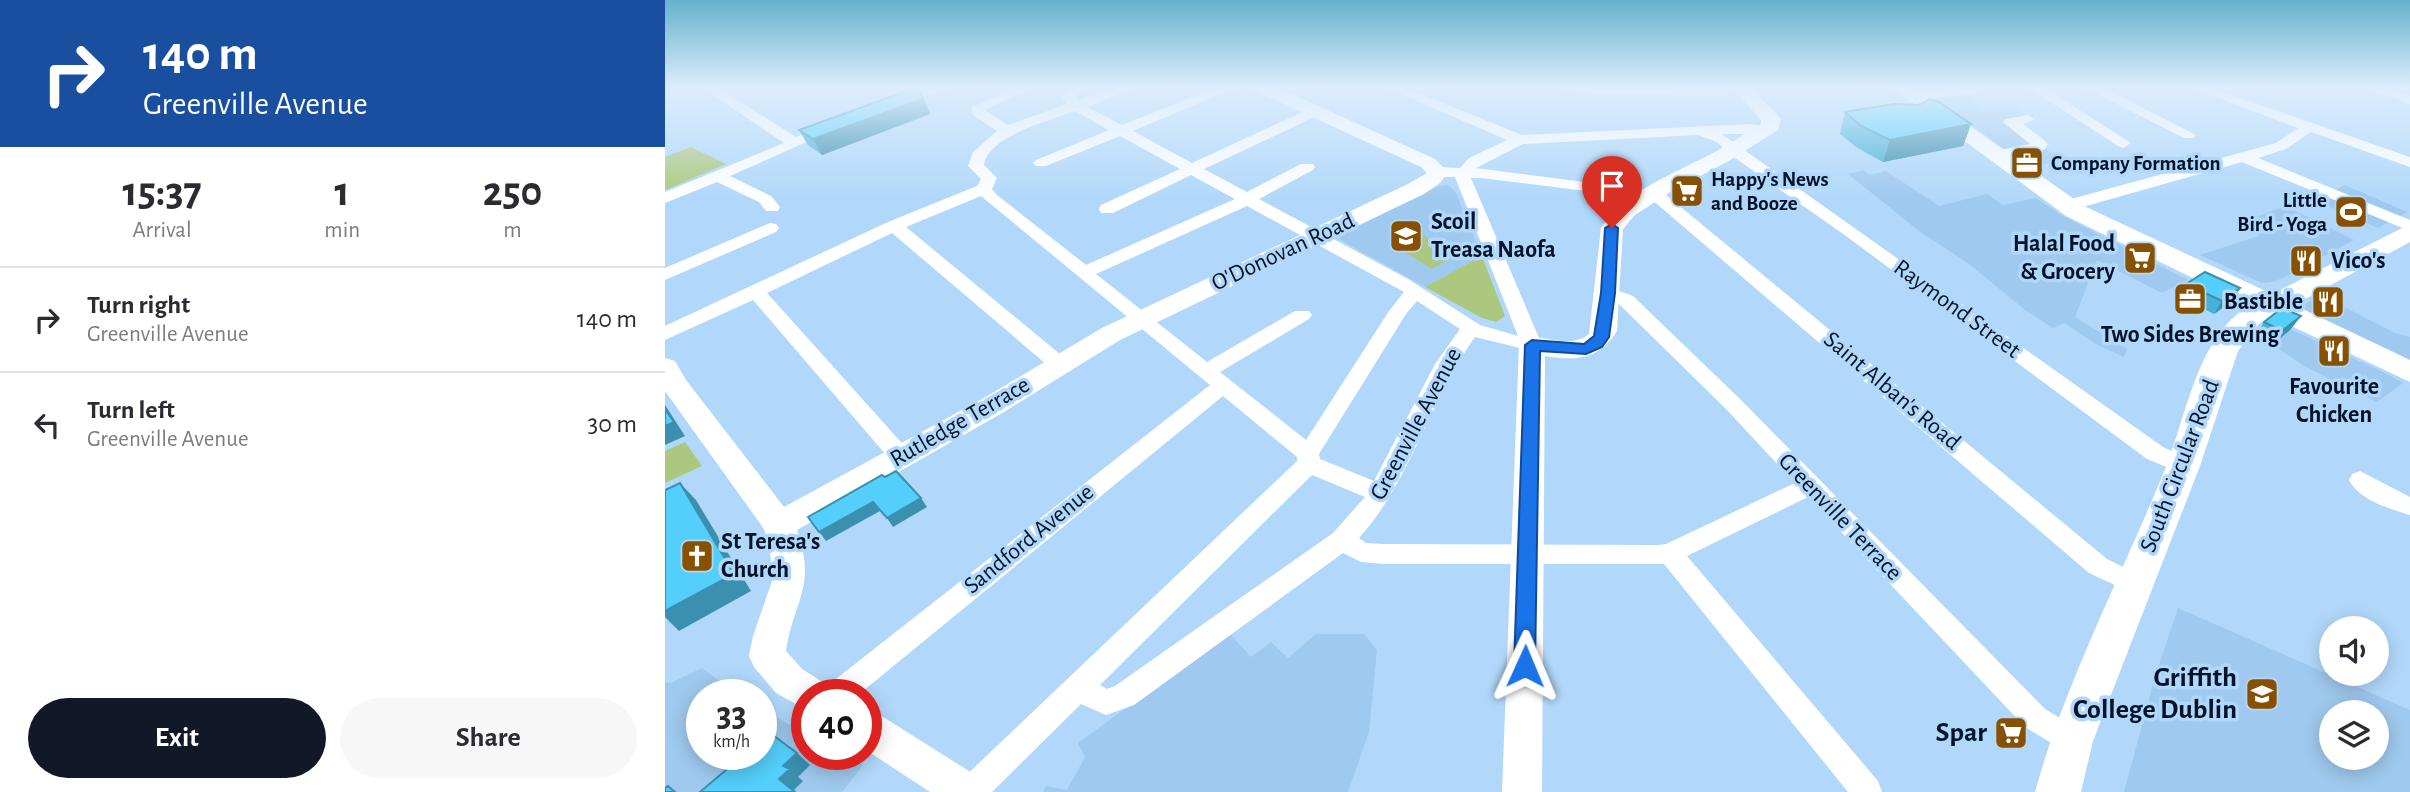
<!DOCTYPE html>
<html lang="en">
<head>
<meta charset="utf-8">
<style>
  body { margin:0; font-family:"Alegreya Sans",sans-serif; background:#f7f7f7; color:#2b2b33; height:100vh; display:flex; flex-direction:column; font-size:26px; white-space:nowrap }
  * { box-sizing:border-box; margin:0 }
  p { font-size:23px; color:#7c7c81 }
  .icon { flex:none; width:38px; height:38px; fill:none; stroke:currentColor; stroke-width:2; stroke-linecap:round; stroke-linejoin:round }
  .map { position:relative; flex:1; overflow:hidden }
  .sheet { display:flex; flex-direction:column; background:#fff; width:665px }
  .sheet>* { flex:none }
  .banner { background:#1a4fa0; color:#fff; overflow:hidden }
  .buttons { position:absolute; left:1654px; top:616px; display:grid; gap:14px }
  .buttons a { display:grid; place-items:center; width:70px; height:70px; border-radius:50%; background:#fff; box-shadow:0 4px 18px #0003; font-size:35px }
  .speed { position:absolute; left:21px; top:679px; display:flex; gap:14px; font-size:35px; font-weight:700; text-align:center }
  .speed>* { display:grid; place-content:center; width:91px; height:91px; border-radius:50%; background:#fff; box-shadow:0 4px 18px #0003; line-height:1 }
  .speed small { font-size:18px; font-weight:400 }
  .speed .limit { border:10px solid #d22; background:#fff; color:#111 }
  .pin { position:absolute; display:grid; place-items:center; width:60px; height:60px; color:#fff; margin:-72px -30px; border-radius:50% 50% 50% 0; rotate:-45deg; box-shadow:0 0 7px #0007 }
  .pin .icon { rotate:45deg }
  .me { position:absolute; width:77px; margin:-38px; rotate:1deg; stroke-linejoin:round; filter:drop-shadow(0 0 5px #0008) }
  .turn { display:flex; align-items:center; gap:24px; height:147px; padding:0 28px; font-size:32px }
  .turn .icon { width:91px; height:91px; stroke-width:2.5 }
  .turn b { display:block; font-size:49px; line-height:60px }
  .eta { display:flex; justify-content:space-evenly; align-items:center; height:119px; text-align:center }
  .eta b { font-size:42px; font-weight:600; line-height:49px }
  .primary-button { display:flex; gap:14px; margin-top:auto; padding:14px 28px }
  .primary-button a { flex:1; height:80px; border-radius:42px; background:#111827; color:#fff; font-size:28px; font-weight:600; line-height:80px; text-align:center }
  .primary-button a+a { background:#f7f7f7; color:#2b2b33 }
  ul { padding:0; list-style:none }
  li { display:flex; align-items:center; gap:21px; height:105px; padding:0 28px; border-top:2px solid #e1e1e2 }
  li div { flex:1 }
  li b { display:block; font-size:26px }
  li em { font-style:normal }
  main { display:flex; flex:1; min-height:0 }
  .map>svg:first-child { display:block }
  .built { fill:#9fc9ee; fill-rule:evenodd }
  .green { fill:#acc87e }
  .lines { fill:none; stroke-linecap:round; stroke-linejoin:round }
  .minor { fill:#fff; fill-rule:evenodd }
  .tertiary { fill:#fff; fill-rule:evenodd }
  .secondary { fill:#fff; fill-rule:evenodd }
  .wall { fill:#48b1d7 }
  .shaded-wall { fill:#3b90af }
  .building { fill:#54cefa; stroke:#3b90af; stroke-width:2 }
  .route { fill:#1a73e8; stroke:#114b97; stroke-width:2 }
  .labels { text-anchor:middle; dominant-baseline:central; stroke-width:7; stroke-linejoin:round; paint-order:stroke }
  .far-poi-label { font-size:21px; font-weight:bold; fill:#001328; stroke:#b1d8fa; text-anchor:start }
  .poi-label { font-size:24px; font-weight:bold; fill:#001328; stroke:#b1d8fa; text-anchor:start }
  .street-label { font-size:24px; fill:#001328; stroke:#b1d8fa }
  .near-poi-label { font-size:28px; font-weight:bold; fill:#001328; stroke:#b1d8fa; text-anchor:end }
</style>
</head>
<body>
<main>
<section class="sheet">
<div class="banner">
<div class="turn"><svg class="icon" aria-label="right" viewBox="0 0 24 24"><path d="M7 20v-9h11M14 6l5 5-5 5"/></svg><div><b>140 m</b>Greenville Avenue</div></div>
</div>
<div class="eta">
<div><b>15:37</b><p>Arrival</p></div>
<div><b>1</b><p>min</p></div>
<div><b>250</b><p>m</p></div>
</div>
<ul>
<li><svg class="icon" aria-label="right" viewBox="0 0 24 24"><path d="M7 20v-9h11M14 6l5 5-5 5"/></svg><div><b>Turn right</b><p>Greenville Avenue</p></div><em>140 m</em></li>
<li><svg class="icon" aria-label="left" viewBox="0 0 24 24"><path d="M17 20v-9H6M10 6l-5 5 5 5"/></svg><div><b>Turn left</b><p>Greenville Avenue</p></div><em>30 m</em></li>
</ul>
<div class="primary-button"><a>Exit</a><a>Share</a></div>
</section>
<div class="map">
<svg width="1745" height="792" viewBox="0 0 1745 792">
  <rect width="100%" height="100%" fill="#b1d8fa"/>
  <path class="built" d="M1299 95 1318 109 1346 105 1360 115 1336 121 1398 160 1364 167 1272 99Z
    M1199 170 1205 175 1221 171 1274 206 1322 194 1338 205 1371 198 1396 215 1523 280 1497 293 1432 260 1410 317 1462 349 1459 357 1431 344 1399 323 1388 328 1360 310 1303 263 1254 231 1183 174Z
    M783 185 790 191 817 256 760 287 674 239 675 233 774 186Z
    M1680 185 1742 212 1713 228 1651 201Z
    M1620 206 1689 240 1648 262 1647 265 1608 282 1597 283 1535 255 1594 236 1573 224Z
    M1656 295 1730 333 1745 337V360L1635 307Z
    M1608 321 1722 374 1738 383 1712 402 1639 366 1611 347 1601 346 1586 338Z
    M1513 608 1745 710V792H1459L1490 677ZM1666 712H1712V758H1666Z
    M564 633 586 657 606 642 623 658 651 634H699L712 650 704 732 683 792H378L381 786 402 790 420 757 413 743Z
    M37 668 73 695H37V754H96V709L142 734V754H178L198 765 177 792H0V682L6 683Z"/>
  <path class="green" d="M26 147 61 164 0 190V157Z
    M750 231 791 255 767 269 725 243Z
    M817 256 840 316 831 322 817 318 760 287Z
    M20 442 37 466 0 483V451Z"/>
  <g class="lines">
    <path class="minor" d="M38 88H54L131 137 166 124 173 128 65 176 106 196 115 207 113 211H101L94 202 52 182 0 203V192L119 143Z
      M261 88H280L237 107H227L225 104Z
      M347 88H365L320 110 343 125 402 104 397 98 403 88H417L411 98 414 100 449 88H469L422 107 457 125 550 88H569L468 131 527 163 646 108H656V114L539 169 582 192 636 164H648L650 167 648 170 594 199 743 279 815 325 853 336 790 177H773L765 172 773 167 795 168 804 158 842 140 722 88H741L857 135 1085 124 1105 127 1107 130 1105 133 1100 134H1057L1498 447 1526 460 1529 466 1526 472 1518 474 1482 459 1181 236 1063 153 1052 142 1033 135 858 144 811 168 981 190 994 189 1442 559 1478 577 1482 584 1478 591 1469 594 1424 573 986 199 816 178H806L877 345 874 350 867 351 810 337C765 400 745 482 694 538L701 543 719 544 993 545 1001 544 1130 483 1062 410 954 304 936 297 934 293 943 287 968 296 1076 400 1380 709 1416 731 1421 741 1416 751 1406 755 1360 727 1143 497 1022 556 1213 781 1217 792H1183L999 564H719L696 562 678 553 469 705 441 715 416 704 327 792H291L295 781 632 461V457L558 396 193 695H158L162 686 545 385 316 196 241 227 401 359 404 364 401 369H387L227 233 102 293 244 451 247 457 244 463 236 465 228 463 88 300 0 340V326L223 222 312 186 316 179 303 166 308 152 332 131 308 115 306 108ZM410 111 444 130 371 160 368 163 371 166H381L455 136 515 169 436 205 434 209 436 213H448L526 175 570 199 421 265 332 195 327 189 332 178 319 165C324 135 384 121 410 111ZM582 206 739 292 724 311 641 440 555 372 644 319 647 315 644 311H630L542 362 431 274ZM752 301 795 329 770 364 709 481 655 459 654 454 741 314ZM647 475 700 497 668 533 450 686 442 689 435 685Z
      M899 88H1065L1067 92 1060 96 906 92Z
      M1283 88H1318L1311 92 1249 101 1242 97 1249 93Z
      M1364 88H1380L1466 143 1458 148 1453 146Z
      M1421 88H1439L1531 135 1529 138H1519Z
      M1527 88H1547L1745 157V167L1646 132 1621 149 1593 158 1745 220V231L1577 162 1407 210H1395L1393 206 1395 202 1611 143 1633 128Z
      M1701 88H1722L1745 95V104Z
      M1363 115 1370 119 1358 124 1380 141 1383 144 1379 150 1330 160 1325 158 1322 155 1325 152 1365 144 1338 122 1340 119Z
      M105 223 111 224 114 228 111 232 0 280V268Z
      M1695 471 1745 497V515C1725 509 1694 500 1684 480L1687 474Z"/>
    <path class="tertiary" d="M590 88H614L770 159 783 172 775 183 759 194 455 340 339 412 132 530C152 587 129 599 121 651L137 669 159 683 165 695H142V710L111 693 89 667 84 656 88 636 107 581 105 548 99 529 0 391V358L10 361 21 380 119 507 319 398 437 328 743 184 762 173 756 167 593 92Z
      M1067 88H1086L1116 119 1113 130 1062 162 1010 189 970 215 958 229 952 331C934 360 912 361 880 356L877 792H837L854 345 858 339C880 333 904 350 924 334L936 228C961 191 1006 175 1044 155 1062 146 1079 134 1096 124V120Z
      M201 710 215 715 315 778 321 792H265L201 750Z"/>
    <path class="secondary" d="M1228 88H1251L1419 206 1607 294 1745 224V242L1629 305 1745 360V382L1607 317 1594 324 1573 351 1535 466 1428 741 1416 792H1370C1401 680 1457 575 1501 467 1515 430 1526 381 1545 348 1555 331 1567 315 1585 306L1401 216Z"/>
  </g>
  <path class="wall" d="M261 101 265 114 157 155 143 145 134 130Z
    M1180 112 1306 124 1298 146 1218 162 1191 147 1175 134Z
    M1521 284 1575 288 1567 301 1549 314 1514 297Z
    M1599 322 1626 329 1608 344 1590 335Z"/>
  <path class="shaded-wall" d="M254 88 265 114 157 155 148 139Z
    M1306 124 1298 146 1218 162 1225 140Z
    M1575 288 1567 301 1549 314 1557 301Z
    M1636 316 1626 329 1608 344 1617 331Z
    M0 405 20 436 0 445Z
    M15 483 31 500 86 591 14 631 0 617V611Z
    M256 498 262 507 228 527 222 518Z
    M208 502 215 511 161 541 154 532Z
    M132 753 145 765 133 777 138 781 128 791 114 779 118 766Z"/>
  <path class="building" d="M250 88H254L258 99 148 139 134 130Z
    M1265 99 1274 102 1306 124 1225 140 1196 126 1180 112 1229 104 1254 105Z
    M1540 272 1575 288 1557 301 1521 284Z
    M1617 308 1636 316 1617 331 1599 322Z
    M0 409 9 422 0 426Z
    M231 471 256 498 222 518 208 502 154 532 143 517 217 475 220 477Z
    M15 483 69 574 0 611V490Z
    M105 733 132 753 118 766 125 769 114 779 130 792H35L80 754H96V741Z
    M3 786 10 792H0V788Z"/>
  <linearGradient id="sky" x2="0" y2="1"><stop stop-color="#65b1cc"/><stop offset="0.44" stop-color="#dcedfd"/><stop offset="1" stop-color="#dcedfd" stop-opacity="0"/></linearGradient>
  <rect width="1745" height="199" fill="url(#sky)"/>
  <path class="route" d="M947 224 953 228 950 293 944 337 937 347 921 354 875 351 870 666 867 672 860 675 852 672 849 666 860 345 867 340 919 344 929 336 936 293 940 228Z"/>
  <defs>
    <symbol id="office-square" viewBox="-11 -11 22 22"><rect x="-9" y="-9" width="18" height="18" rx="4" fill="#885102" stroke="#b1d8fa"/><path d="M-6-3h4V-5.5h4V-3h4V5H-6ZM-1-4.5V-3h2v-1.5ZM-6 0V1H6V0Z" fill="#fff"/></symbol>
    <symbol id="supermarket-square" viewBox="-11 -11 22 22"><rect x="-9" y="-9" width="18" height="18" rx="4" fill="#885102" stroke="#b1d8fa"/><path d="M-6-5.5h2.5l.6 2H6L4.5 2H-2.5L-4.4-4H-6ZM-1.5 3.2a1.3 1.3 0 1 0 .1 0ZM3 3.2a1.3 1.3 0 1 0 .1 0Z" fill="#fff"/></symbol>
    <symbol id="stadium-square" viewBox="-11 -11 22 22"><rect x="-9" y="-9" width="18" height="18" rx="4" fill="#885102" stroke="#b1d8fa"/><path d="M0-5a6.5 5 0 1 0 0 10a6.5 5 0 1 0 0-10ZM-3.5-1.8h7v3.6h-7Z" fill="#fff"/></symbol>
    <symbol id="school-square" viewBox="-11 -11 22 22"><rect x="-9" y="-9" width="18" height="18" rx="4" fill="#885102" stroke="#b1d8fa"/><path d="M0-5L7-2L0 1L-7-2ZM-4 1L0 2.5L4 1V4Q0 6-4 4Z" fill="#fff"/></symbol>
    <symbol id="restaurant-square" viewBox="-11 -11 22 22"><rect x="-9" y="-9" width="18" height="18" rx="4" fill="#885102" stroke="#b1d8fa"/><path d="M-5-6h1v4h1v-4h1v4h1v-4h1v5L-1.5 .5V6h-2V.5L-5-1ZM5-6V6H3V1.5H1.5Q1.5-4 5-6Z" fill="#fff"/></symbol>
    <symbol id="church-square" viewBox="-11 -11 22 22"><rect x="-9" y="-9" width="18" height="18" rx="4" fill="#885102" stroke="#b1d8fa"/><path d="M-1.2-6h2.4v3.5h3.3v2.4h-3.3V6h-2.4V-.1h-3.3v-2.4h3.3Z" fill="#fff"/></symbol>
    <symbol id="university-square" viewBox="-11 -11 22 22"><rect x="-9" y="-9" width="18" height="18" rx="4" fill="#885102" stroke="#b1d8fa"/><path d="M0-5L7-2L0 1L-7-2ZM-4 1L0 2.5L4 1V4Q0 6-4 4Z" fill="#fff"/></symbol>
  </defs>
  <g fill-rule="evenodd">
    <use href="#office-square" x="1343" y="144" width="38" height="38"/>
    <use href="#supermarket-square" x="1003" y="172" width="38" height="38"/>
    <use href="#stadium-square" x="1667" y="193" width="38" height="38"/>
    <use href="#school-square" x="722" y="217" width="38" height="38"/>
    <use href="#supermarket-square" x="1456" y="239" width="38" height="38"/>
    <use href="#restaurant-square" x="1622" y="242" width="38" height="38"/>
    <use href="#office-square" x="1506" y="280" width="38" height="38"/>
    <use href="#restaurant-square" x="1644" y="283" width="38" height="38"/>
    <use href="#restaurant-square" x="1650" y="332" width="38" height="38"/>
    <use href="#church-square" x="13" y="537" width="38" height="38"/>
    <use href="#university-square" x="1578" y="675" width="38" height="38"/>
    <use href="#supermarket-square" x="1327" y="714" width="38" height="38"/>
  </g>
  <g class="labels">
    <g class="far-poi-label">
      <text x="1386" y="163">Company Formation</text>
      <text x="1046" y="179">Happy's News<tspan x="1046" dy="24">and Booze</tspan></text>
      <text x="1662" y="200" text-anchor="end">Little<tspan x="1662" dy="24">Bird - Yoga</tspan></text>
    </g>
    <g class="poi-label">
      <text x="766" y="222">Scoil<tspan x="766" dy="28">Treasa Naofa</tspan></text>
      <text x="1450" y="244" text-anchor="end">Halal Food<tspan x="1450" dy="28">&amp; Grocery</tspan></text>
      <text x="1666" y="261">Vico's</text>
      <text x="1638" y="302" text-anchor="end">Bastible</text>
      <text x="1525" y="335" text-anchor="middle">Two Sides Brewing</text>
      <text x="1669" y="387" text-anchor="middle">Favourite<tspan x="1669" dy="28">Chicken</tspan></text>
      <text x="56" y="542">St Teresa's<tspan x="56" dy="28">Church</tspan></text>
    </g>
    <g class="street-label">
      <text transform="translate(618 252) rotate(-25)">O'Donovan Road</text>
      <text transform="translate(1292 309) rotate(36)">Raymond Street</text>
      <text transform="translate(1227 391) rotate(40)">Saint Alban's Road</text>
      <text transform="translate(295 422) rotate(-30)">Rutledge Terrace</text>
      <text transform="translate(751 424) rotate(-62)">Greenville Avenue</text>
      <text transform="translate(1515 466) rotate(-69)">South Circular Road</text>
      <text transform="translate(1175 517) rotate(46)">Greenville Terrace</text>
      <text transform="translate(364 539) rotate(-39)">Sandford Avenue</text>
    </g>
    <g class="near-poi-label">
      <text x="1572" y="678">Griffith<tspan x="1572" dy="32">College Dublin</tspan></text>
      <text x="1322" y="733">Spar</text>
    </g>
  </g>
</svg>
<div class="buttons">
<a><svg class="icon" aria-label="sound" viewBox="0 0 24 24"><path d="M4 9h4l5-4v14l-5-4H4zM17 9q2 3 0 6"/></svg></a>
<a><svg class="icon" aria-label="layers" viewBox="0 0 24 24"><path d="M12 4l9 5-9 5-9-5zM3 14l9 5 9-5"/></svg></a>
</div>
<div class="speed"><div>33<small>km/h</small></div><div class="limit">40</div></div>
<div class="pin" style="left:947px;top:228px;background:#d93025"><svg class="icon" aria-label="arrive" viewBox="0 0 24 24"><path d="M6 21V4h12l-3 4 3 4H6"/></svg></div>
<svg class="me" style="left:860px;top:666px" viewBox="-20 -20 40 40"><path d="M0-17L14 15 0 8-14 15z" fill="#1a73e8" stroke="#fff" stroke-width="4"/></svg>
</div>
</main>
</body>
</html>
